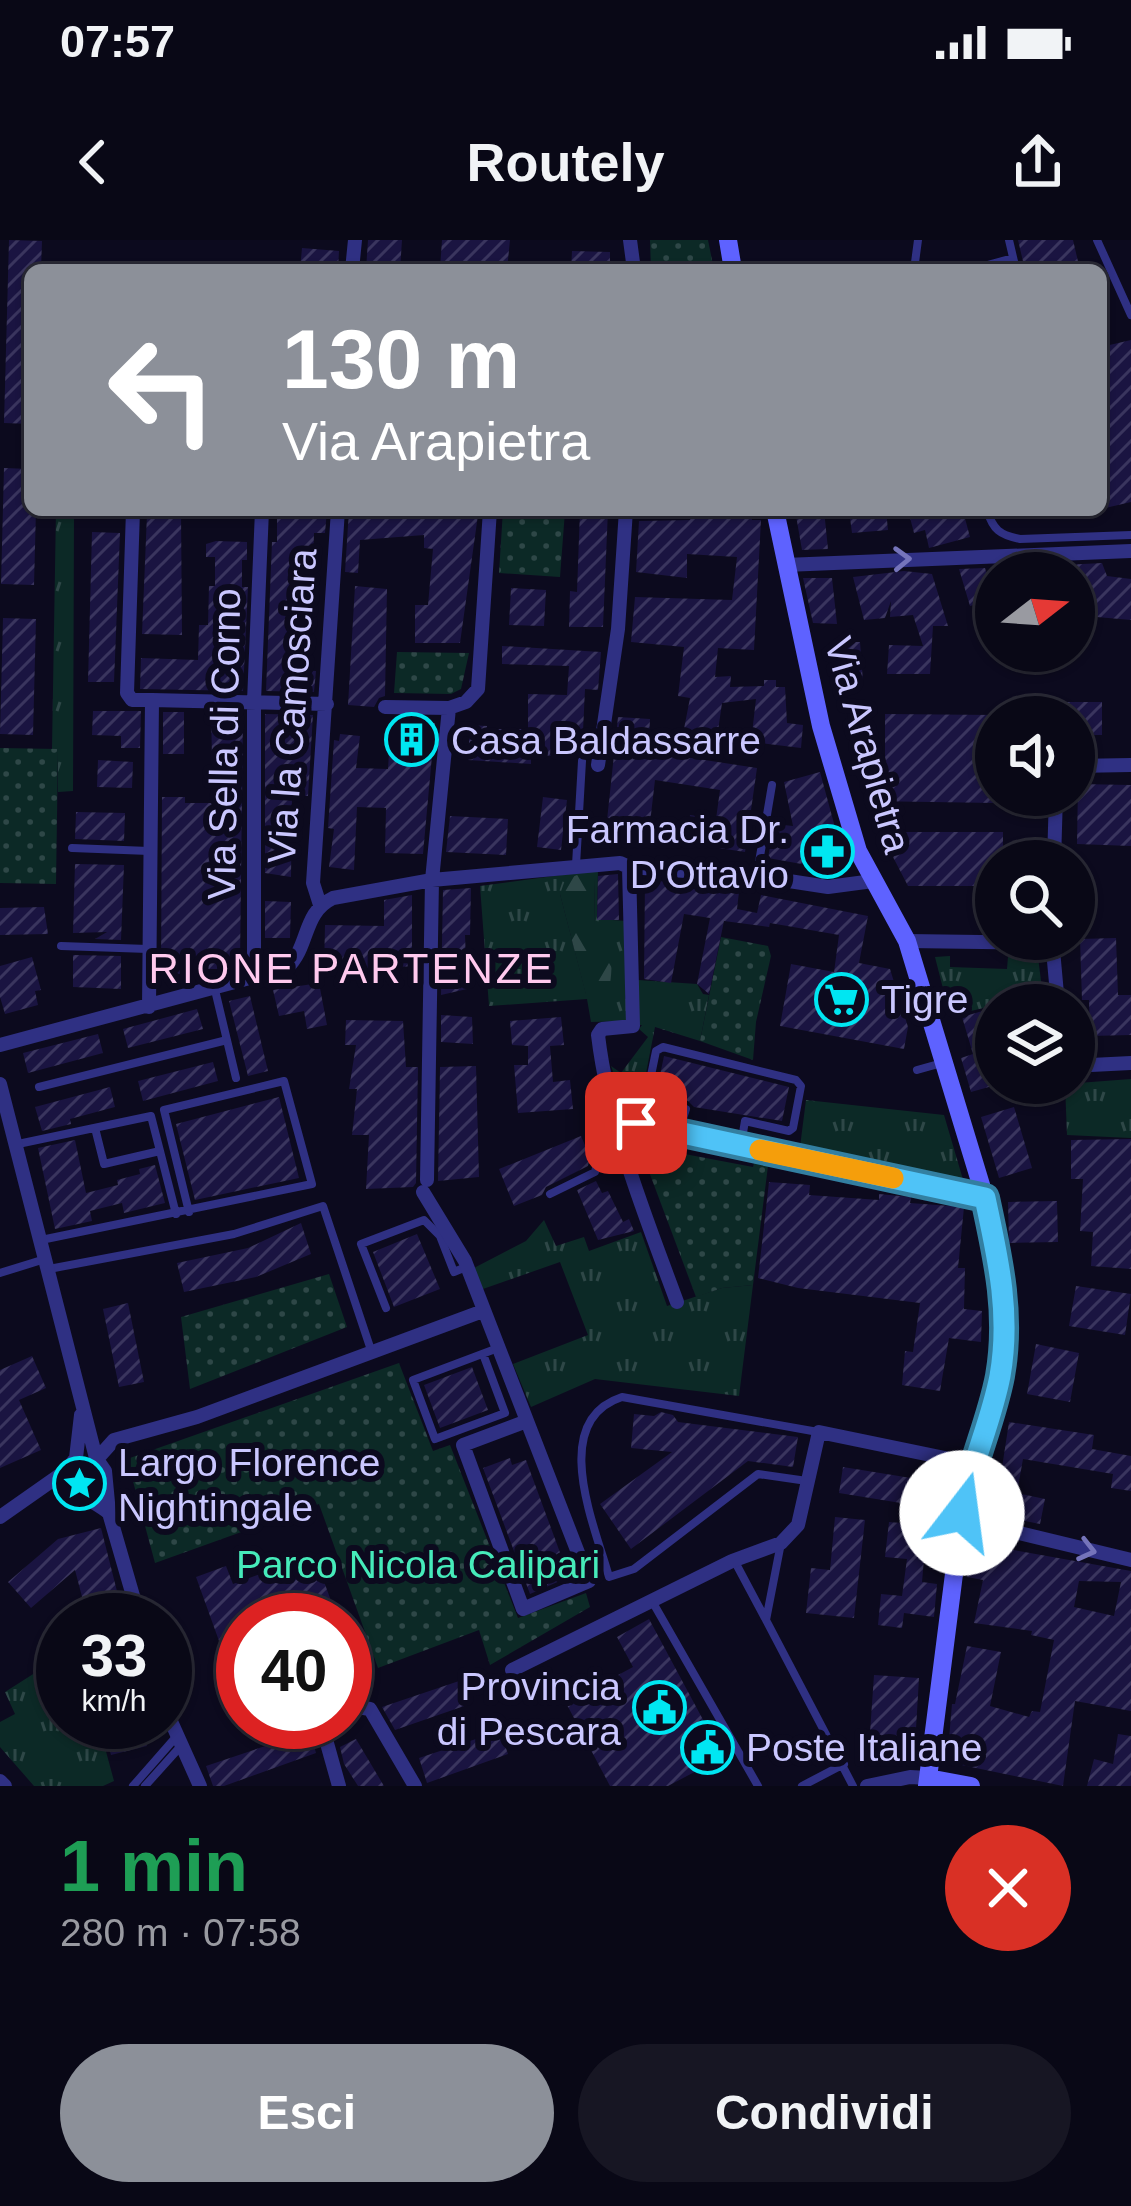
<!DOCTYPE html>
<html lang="it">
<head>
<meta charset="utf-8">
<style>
  body { margin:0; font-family:Arial,sans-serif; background:#171623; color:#f1f3f6; height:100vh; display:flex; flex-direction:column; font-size:45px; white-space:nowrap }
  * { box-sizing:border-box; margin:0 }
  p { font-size:39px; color:#999aa1 }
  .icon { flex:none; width:66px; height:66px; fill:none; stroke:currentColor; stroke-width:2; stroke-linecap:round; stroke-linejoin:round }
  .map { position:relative; height:1546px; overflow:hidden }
  .details { display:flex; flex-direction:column; background:#090816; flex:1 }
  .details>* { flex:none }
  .hud { position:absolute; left:24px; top:24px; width:1083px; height:252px; border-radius:18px; box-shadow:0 3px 9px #0004,0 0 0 3px #292935; background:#8c9099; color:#fff; overflow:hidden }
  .needle { width:78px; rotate:73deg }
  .tools { position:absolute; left:975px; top:312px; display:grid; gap:24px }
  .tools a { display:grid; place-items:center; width:120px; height:120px; border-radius:50%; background:#090816; box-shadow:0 3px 9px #0004,0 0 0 3px #292935; font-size:60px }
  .speed { position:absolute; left:36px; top:1353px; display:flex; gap:24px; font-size:60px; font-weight:700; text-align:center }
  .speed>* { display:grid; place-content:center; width:156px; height:156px; border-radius:50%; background:#090816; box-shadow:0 3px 9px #0004,0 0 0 3px #292935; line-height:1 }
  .speed small { font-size:30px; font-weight:400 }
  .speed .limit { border:18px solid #d22; background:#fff; color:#111 }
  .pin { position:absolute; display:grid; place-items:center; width:102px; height:102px; color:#fff; margin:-51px; border-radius:24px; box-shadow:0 6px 18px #0006 }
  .me { position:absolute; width:132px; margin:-66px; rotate:15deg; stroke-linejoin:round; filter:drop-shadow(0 0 9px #0008) }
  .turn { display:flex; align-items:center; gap:42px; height:252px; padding:0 60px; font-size:54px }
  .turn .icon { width:156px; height:156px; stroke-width:2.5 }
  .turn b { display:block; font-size:84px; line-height:102px }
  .round { display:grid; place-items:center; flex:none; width:126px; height:126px; border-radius:63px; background:#171623 }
  .overview { display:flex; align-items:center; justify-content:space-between; height:204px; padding:0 60px }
  h1 { font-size:72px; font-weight:700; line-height:90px; color:#1e9e55 }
  .action { display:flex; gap:24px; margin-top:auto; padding:24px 60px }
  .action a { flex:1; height:138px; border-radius:72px; background:#8c9099; color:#fff; font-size:48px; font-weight:700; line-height:138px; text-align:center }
  .action a+a { background:#171623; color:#f1f3f6 }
  .status { display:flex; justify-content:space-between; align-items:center; height:84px; padding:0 60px; background:#090816; direction:ltr }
  .status svg { height:33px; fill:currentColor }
  header { display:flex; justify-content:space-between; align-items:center; height:156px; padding:0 60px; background:#090816; font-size:54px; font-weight:700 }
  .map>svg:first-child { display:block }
  .grass { fill:url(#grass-tufts); fill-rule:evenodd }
  .forest { fill:url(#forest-firs) }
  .park { fill:url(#park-dots) }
  .building { fill:url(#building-hatch); fill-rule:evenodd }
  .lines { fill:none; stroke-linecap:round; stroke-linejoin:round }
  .lane { stroke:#2f3083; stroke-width:8 }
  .street { stroke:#2f3083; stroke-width:14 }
  .secondary { stroke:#5e62ff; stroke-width:18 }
  .oneway { stroke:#7574bb }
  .route-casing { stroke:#337fa1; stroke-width:30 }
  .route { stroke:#4fc3f7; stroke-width:21 }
  .slow { stroke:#f59e0b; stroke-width:21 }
  .labels { text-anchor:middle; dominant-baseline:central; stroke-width:12; stroke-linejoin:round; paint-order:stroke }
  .street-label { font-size:39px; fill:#cac7ff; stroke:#0c0a1e }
  .poi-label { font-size:39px; fill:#cac7ff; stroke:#0c0a1e; text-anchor:start }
  .park-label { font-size:39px; fill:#46ebba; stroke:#0c0a1e }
  .neighbourhood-label { font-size:42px; letter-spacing:3px; fill:#ffc9ee; stroke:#0c0a1e }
</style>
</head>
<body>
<div class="status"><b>07:57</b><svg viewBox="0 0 49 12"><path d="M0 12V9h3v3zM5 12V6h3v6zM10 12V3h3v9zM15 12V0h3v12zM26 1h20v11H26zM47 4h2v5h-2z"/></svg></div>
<header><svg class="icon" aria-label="back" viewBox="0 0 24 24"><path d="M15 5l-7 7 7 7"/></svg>Routely<svg class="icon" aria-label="share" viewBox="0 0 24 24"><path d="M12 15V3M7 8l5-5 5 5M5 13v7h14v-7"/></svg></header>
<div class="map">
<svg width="1131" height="1546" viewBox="0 0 1131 1546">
  <defs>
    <pattern id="grass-tufts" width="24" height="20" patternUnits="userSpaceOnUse" patternTransform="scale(3)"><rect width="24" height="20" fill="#0c2926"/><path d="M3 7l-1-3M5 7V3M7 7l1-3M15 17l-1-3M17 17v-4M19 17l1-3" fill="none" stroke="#2e4747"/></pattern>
    <pattern id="forest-firs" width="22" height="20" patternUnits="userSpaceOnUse" patternTransform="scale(3)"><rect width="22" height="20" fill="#0c2926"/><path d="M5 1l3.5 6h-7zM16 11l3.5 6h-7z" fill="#2e4747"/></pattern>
    <pattern id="park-dots" width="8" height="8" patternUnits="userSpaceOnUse" patternTransform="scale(3)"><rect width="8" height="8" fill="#0c2926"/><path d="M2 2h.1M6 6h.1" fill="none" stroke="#2e4747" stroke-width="1.8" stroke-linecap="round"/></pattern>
    <pattern id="building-hatch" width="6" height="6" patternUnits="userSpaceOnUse" patternTransform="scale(3)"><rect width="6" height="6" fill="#1a1441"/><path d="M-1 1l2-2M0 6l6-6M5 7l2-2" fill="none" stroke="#3a355e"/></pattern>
  </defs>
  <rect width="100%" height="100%" fill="#0c0a1e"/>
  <path class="grass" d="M56 270H74L73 551 58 552V510L52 509Z
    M598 630 597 679 627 681 629 781 591 782 587 759 489 766 480 646ZM594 638 595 685 586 754 560 654Z
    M950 716V727L1007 729 1008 717H1038L1044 765H1034L1030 757 950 776 935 717Z
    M638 740 697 744 703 754 709 755 700 801 655 787 640 864 622 856 611 826 621 833 648 797 639 789 642 785H636Z
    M1131 839V898L1067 895 1065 844Z
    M806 860 944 875 964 943 800 907Z
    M544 980 556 1006 584 997 589 1011 641 992 667 1066 722 1048 753 1045 739 1156 595 1139 531 1167 513 1124 588 1095 560 1022 480 1050 472 1029 526 1001Z
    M63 1415V1482H98L114 1541 103 1546H34L0 1507V1482L15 1474 5 1452Z"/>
  <path class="forest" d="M582 633 594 637 595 685C617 705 612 732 608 759L598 764 586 755 560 654 565 640Z"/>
  <path class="park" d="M650 0H708L714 30H651Z
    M503 270 565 271 560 337 499 333Z
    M397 412 469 413 461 449 451 454 394 453Z
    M0 508 58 509 56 644 0 643Z
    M721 697 768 706 771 716 756 782 753 820 700 801Z
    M637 892 655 895 653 908 753 927 756 915 769 918 753 1045 722 1048 696 1057 645 921 635 923 629 906Z
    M329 1034 347 1087 190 1149 181 1077Z
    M399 1123 433 1211 450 1205 518 1378 586 1353 590 1367 490 1425 479 1390 378 1428 319 1264 155 1323 127 1219Z"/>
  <path class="building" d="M9 0 42 1 41 30H30V184L4 183Z
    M368 0H402L400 30H366Z
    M442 0H510L507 30 440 29Z
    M1018 0H1073L1080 30H1025Z
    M302 8 339 11 338 30H300Z
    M572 11 610 12V30H571Z
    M1131 100V262L1101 269V107Z
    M4 228 30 229V270H36L34 345 1 344Z
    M151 270 181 272 182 395 142 394 147 274 151 275Z
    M277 270H327L325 293H314L313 329H299L301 430 316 431 314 452 266 451 272 302H277Z
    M349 270 478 275 460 403H415V365H428L433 309 424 308V295L360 300 358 333 345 332Z
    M580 270H608L603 387H569L570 351 577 352Z
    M690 270H751L752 280H761L754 410 718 408 715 437 731 436 730 447 764 446V440H776V447H785L787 483 803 485 801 508 751 502 756 459 722 463 717 498 683 494 690 458 678 456 684 407 631 402 635 357 732 360 737 317 687 314V338L636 332 639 281 690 280Z
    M795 270H824L828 309 802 310Z
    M849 270H886L888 290 852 293Z
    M908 270H932L934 279 963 271 970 297 929 308 925 290 914 293Z
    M92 292 120 293 114 442H88Z
    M216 301 247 302V320H242V347H248L243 451 140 449 141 418 198 420 199 385H208L209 346H215V317H206V304Z
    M1102 323 1107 336 1131 339V380L1074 375V333H1025V327Z
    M985 328 991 347 983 349 987 361 970 366 959 329Z
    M904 331 932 334 948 386H933L930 434H887L889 405 923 406 913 375 890 377 891 361 885 378 864 380 853 337Z
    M803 338H832L837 384 813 383Z
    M355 346 387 349 385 456 379 458 374 467 348 465Z
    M511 348 546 350 544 386 509 385Z
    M3 378 36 379 33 495 0 494Z
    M853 402H860L863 442 830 441 832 422 827 408Z
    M502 406 601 412 598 450 585 449 582 513 575 517 531 515V524L468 520 470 485 487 486V489H528V454L567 455 569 426 502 424Z
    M1044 462H1102V495H1074V477H1044Z
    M93 471H141L140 508H121V496L92 495Z
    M163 472H184V514H163Z
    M211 473H243L240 724H218V729H181V734L161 733 162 557H185V563H213Z
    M265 474 313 475 308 556H292L291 637 265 633Z
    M885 474 996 475V563L867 561 868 532 885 533Z
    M618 477 650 479 649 499 673 503 672 515 757 528 745 612 686 603 690 575 716 579 720 550 655 540 650 583H623V601L605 599Z
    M391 480 435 483 423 614 385 613 386 568 357 567 354 630 329 627 334 589 328 588 334 500 339 501 340 494 360 496 356 528 388 529Z
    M98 520 133 522 132 548 97 547Z
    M820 532 839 602 824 628 768 618 774 584 793 586 784 542Z
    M1078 544 1131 545V606L1077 604Z
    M543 557 567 560 561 610 537 607Z
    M76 572 125 573 124 601 75 599Z
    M450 576 508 579 506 615 446 612Z
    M880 592H1003V621H996V646H908Z
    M75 624 124 625 121 700 95 699 107 692 73 693Z
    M618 634 619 680H597L598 636Z
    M645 639 739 652 737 669 757 673 761 655 868 676 859 723 890 729 908 787 904 809 780 786 791 724 834 732 839 695 770 683 769 687 724 681 709 754 697 744 710 678 684 674 671 743 644 739Z
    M471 648 470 695H465L467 749 441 755 443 650Z
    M412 655V712H420L419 726 324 730 325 685 384 686V660Z
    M265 661 291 662 290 698H265Z
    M44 667 48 694 0 695V668Z
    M1116 698 1118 755H1131V795L1090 796 1089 760H1082L1080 699Z
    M73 715 121 716V749L73 747Z
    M32 717 41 750 35 751 38 765 5 774 0 757V726Z
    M319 743 327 785 307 789 304 771 279 776 273 750Z
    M250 756 268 831 248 836 229 761Z
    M996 767V845L971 852 961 818 973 814 962 777Z
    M197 769 203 789 128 808 123 789Z
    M441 775 472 777 473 804 441 802Z
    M561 777 564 805 550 806 553 842 570 840 573 869 518 873 514 825H528V806L512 805 510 781Z
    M346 780 403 781 406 827H418L416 943 413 947 366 949 369 895H352L357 849H349L356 805H345Z
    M98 794 103 813 28 833 23 813Z
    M664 816 789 847 782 881 694 867 688 861 656 854Z
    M213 822 218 841 143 861 138 841Z
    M476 826 479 937 438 941 440 827Z
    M110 847 115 867 70 879 71 884 42 891 35 867Z
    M279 857 299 938 195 960 176 884Z
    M1014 867 1032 928 999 938 981 877Z
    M581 896 590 917 588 926 546 947 542 955 514 966 499 929Z
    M1131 899V1029L1091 1026 1093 992 1080 991 1083 939H1071V900Z
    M75 900 86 953 118 945 117 940 140 934 139 929 155 925 165 963 124 973 122 963 90 971 92 981 55 989 38 908Z
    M596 941 602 953 608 951 623 982 629 979 634 991 598 1000 577 950Z
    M769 942 810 945 809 955 879 960V954L911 957 910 963 964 967 958 1028H965L964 1069 982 1071 981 1102 949 1098 940 1151 902 1145 905 1111 913 1112 920 1063 798 1048 758 1038Z
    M1057 961 1058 1002 1009 1003 1008 962Z
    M301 983 311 1014 256 1037 184 1052 177 1023 248 1008Z
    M417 994 440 1049 394 1067 373 1012Z
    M1076 1046 1131 1054 1125 1095 1069 1086Z
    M128 1063 144 1142 119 1147 103 1069Z
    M1036 1104 1079 1113 1070 1162 1027 1154Z
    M32 1116 46 1148 19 1160 41 1210 0 1228V1130Z
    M472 1127 488 1170 440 1188 424 1145Z
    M661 1172 673 1175 678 1182 798 1197 793 1227 748 1221 631 1309 600 1264 672 1212 631 1208 634 1174 654 1176Z
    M1009 1182 1094 1195 1092 1209 1131 1216V1251L1111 1248 1113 1234 1023 1219 1017 1253 1045 1259 1040 1284 983 1273 990 1236 999 1238 1001 1234Z
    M510 1218 512 1225 526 1220 569 1337 530 1354 483 1228Z
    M843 1227 911 1238 907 1264 839 1253Z
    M835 1277 865 1280 854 1378 806 1373 811 1328 830 1330Z
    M889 1282 927 1285 922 1342 937 1344 934 1377 904 1373 902 1388 878 1385 881 1354 902 1356 907 1319 885 1317Z
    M101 1288 120 1363 86 1372 75 1330 31 1368 8 1342 58 1299Z
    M973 1293 998 1300 997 1307 1131 1331V1471L1075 1461 1063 1546 947 1522 952 1464H955L967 1406 1001 1412 990 1466 1029 1477 1032 1471 1040 1472 1054 1400 1031 1395 1032 1391 974 1383 983 1340 967 1337ZM1079 1341 1121 1342 1114 1376 1074 1367Z
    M314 1314 338 1380H243L241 1462 196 1337 226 1326 233 1344Z
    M649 1379 723 1517 668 1546H610L566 1463 633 1427 617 1397Z
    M874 1435 919 1438 914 1523 875 1525 873 1508 869 1507Z
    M462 1440 470 1464 395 1490 382 1467Z
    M102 1482H141L147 1506 111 1515Z
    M310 1491 316 1513 224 1546H213L206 1526Z
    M500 1491 508 1514 427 1543 419 1518Z
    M1118 1494 1131 1496V1546H1087L1094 1519 1113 1524Z
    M356 1499 384 1546H358L344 1524 340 1507Z"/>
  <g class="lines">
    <path class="lane" d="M1009 0 1016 30
      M1097 0 1131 75
      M914 30 918 0
      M969 30 1013 18
      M987 270C993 290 1000 295 1020 299L1131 295
      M72 608 149 611
      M576 625 582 521
      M757 634 772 545
      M61 706 148 709
      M215 750 236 838
      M917 830 942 823
      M39 847 227 800
      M679 891 686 869 646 860 656 811 663 807 796 840 801 846 793 888 789 891 745 881 741 904
      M18 904 151 876 160 911 104 924 95 888
      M160 911 176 974
      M550 954 595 932 606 885 613 876
      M41 1000 312 944 284 841 164 870 189 972
      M49 1029 234 994 323 966 371 1110
      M0 1033 45 1019
      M386 1068 361 1004 424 980 440 996 454 1032 466 1027
      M483 1114 505 1173 435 1199 413 1140 498 1108
      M807 1241 758 1234 634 1329 609 1337C595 1286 548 1181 622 1157L818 1192
      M781 1303 766 1380 853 1546
      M734 1320 765 1378
      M652 1361 758 1546
      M133 1546 176 1497
      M145 1546 180 1507
      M802 1546 844 1524"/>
    <path class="street" d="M630 0 634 30
      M352 30 355 0
      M133 270 127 453 132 460H152
      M785 325 1131 311
      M385 467 449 468
      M598 525 618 389 626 270
      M1074 526 1131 525
      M1054 621 1056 555
      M629 627 633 786 602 789 598 795C609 887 645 975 677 1062
      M320 665 313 643 338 270
      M1052 699 1058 765
      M907 701 1052 703
      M254 740V461L262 270
      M149 767 152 460 327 464
      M0 805 287 728C310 706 302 673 333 658L432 640 620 623 629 627 756 636 828 647 873 641
      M1074 818 1091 825 1131 823
      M0 844 96 1218
      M614 874 641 885 985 958
      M427 940 432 640 449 468 466 462 478 449 490 270
      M423 952 465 1021 589 1341 523 1369 463 1205 527 1181
      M96 1218 105 1231 109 1273 140 1380
      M97 1219 114 1200 197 1177 483 1071
      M67 1230C67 1253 92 1259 109 1273
      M0 1277 67 1230 76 1218 81 1175
      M961 1279 1131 1320
      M512 1430 732 1321 781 1303 798 1285 819 1192 974 1224
      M345 1465 370 1469 415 1546
      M165 1468 200 1546
      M325 1482 323 1489 339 1546
      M0 1541 5 1546
      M867 1546 910 1537 928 1538"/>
    <path class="secondary" d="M728 0 733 30
      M775 270 821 486 858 611 907 701 985 958 1003 1041 1006 1078 999 1138 967 1242 961 1279 927 1546
      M928 1538 971 1546"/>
  </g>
  <defs><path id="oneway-chevron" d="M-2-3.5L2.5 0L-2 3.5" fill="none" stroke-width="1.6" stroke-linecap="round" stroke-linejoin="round" transform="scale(3)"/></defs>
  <g class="oneway">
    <use href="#oneway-chevron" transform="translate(902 319) rotate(-2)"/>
    <use href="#oneway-chevron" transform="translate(1087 1310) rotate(14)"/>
  </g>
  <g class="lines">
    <defs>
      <path id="route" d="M636 883 985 958C998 1018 1011 1074 1000 1136 991 1183 970 1226 962 1273"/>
    </defs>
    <use href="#route" class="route-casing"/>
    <use href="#route" class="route"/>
    <path class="slow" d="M760 910 893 938"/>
  </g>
  <defs>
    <symbol id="building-ring" viewBox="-11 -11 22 22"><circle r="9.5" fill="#0c0a1e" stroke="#00e6f2" stroke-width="1.5"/><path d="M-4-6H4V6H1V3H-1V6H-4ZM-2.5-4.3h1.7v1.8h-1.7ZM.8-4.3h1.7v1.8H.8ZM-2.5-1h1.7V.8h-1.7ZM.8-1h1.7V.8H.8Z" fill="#00e6f2"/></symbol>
    <symbol id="pharmacy-ring" viewBox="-11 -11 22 22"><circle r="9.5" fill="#0c0a1e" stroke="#00e6f2" stroke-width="1.5"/><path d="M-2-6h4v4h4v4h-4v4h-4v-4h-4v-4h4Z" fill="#00e6f2"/></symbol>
    <symbol id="supermarket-ring" viewBox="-11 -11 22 22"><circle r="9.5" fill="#0c0a1e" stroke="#00e6f2" stroke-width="1.5"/><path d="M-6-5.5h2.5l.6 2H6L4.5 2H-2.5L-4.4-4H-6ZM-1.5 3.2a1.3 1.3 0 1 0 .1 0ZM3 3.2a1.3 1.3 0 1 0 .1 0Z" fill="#00e6f2"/></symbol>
    <symbol id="sight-ring" viewBox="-11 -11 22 22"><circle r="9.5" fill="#0c0a1e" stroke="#00e6f2" stroke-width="1.5"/><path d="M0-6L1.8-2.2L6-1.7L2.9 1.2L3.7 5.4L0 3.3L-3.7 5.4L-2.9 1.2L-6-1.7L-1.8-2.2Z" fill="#00e6f2"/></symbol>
    <symbol id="civic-ring" viewBox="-11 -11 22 22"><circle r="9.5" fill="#0c0a1e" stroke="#00e6f2" stroke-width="1.5"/><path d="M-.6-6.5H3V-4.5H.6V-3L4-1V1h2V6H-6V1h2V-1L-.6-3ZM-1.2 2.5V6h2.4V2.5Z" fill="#00e6f2"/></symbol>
  </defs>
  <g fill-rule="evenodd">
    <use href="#building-ring" x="382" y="470" width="59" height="59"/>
    <use href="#pharmacy-ring" x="798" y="582" width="59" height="59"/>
    <use href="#supermarket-ring" x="812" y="730" width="59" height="59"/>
    <use href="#sight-ring" x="50" y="1214" width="59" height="59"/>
    <use href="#civic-ring" x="630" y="1438" width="59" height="59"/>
    <use href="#civic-ring" x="678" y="1478" width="59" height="59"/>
  </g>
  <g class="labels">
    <g class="street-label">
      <text transform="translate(292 466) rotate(-86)">Via la Camosciara</text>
      <text transform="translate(224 504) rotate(-89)">Via Sella di Corno</text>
      <text transform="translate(868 505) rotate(74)">Via Arapietra</text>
    </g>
    <g class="poi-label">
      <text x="451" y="500">Casa Baldassarre</text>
      <text x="789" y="589" text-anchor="end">Farmacia Dr.<tspan x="789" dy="45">D'Ottavio</tspan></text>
      <text x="881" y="759">Tigre</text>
      <text x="118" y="1222">Largo Florence<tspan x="118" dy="45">Nightingale</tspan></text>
      <text x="621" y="1446" text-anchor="end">Provincia<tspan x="621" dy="45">di Pescara</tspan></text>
      <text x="746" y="1507">Poste Italiane</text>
    </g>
    <g class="park-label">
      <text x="418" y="1324">Parco Nicola Calipari</text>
    </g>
    <g class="neighbourhood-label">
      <text x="352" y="728">RIONE PARTENZE</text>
    </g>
  </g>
</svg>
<div class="tools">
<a><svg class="needle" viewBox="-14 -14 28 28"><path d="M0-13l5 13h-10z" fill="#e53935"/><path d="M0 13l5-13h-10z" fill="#999aa1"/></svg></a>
<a><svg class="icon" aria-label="sound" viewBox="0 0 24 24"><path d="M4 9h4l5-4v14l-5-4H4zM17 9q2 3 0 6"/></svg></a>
<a><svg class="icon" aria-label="search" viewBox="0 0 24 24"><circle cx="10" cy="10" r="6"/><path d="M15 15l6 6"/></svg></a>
<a><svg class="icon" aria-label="layers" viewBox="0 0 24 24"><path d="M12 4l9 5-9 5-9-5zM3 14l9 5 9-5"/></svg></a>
</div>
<div class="speed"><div>33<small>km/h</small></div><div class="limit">40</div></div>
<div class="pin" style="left:636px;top:883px;background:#d93025"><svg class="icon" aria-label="arrive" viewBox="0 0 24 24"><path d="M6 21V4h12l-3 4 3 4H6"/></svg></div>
<svg class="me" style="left:962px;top:1273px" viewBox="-20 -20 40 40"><circle r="19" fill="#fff"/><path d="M0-13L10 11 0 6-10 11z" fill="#4fc3f7"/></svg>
<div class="hud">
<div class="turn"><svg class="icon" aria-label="left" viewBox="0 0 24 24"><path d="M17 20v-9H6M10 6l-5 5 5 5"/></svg><div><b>130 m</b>Via Arapietra</div></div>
</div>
</div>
<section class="details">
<div class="overview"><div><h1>1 min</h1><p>280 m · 07:58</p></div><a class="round" style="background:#d93025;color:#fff"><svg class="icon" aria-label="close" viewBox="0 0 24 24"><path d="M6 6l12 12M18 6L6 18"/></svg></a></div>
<div class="action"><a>Esci</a><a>Condividi</a></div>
</section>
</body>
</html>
